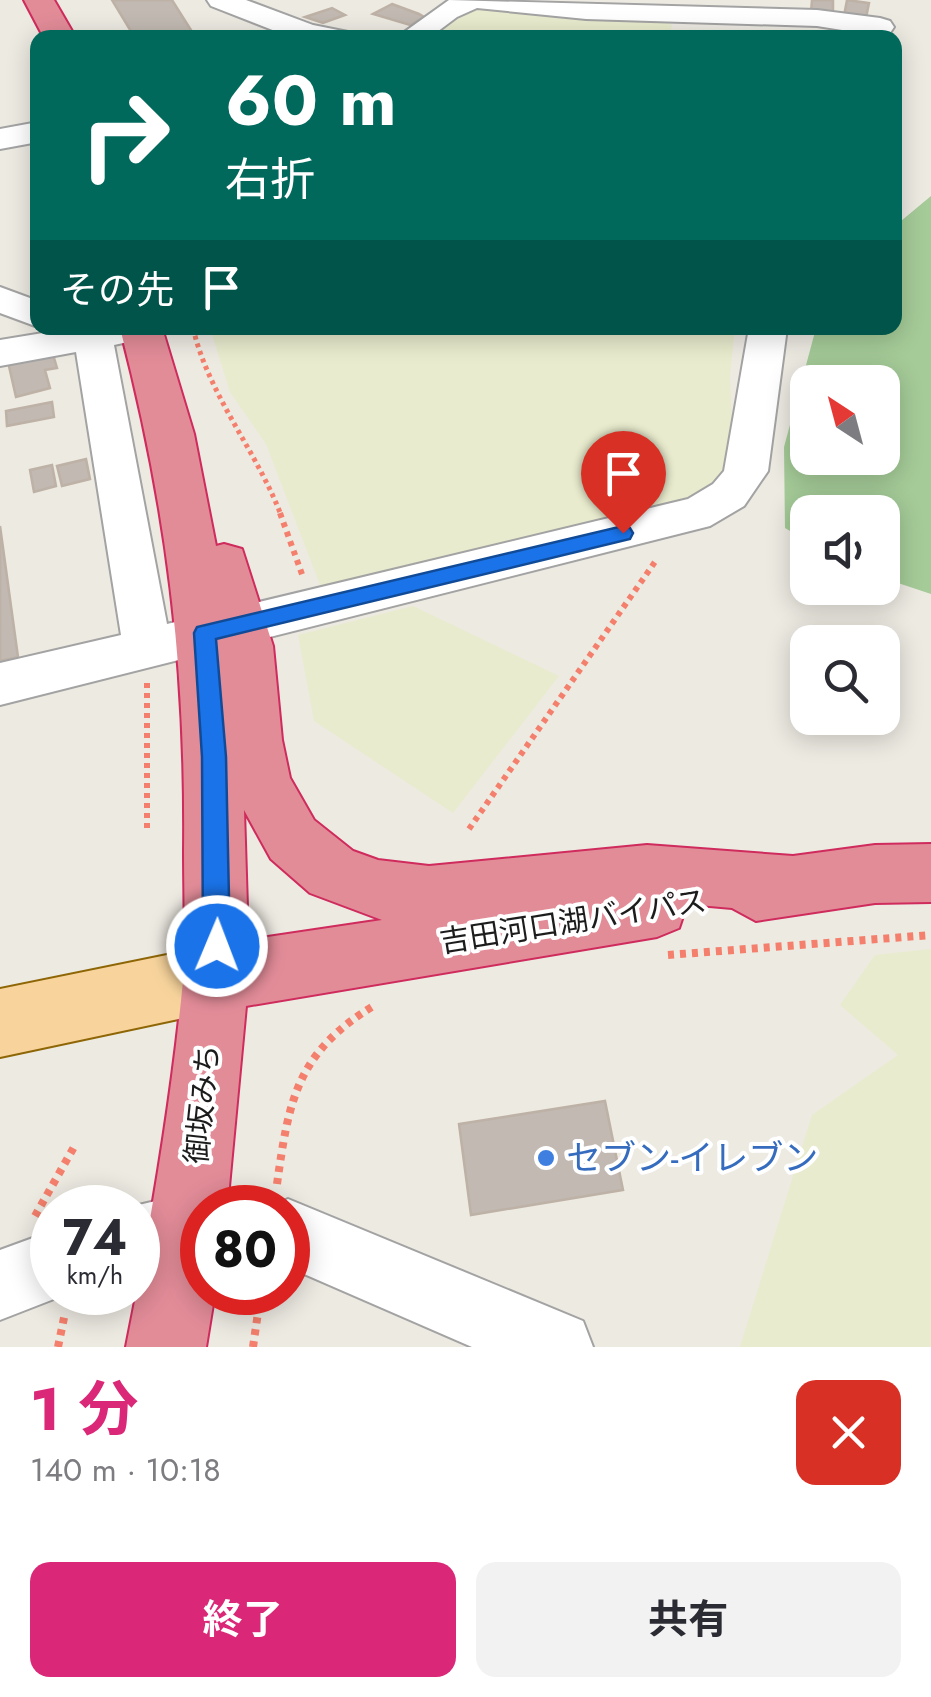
<!DOCTYPE html>
<html lang="ja">
<head>
<meta charset="utf-8">
<style>
  body { margin:0; font-family:Jost,"Noto Sans JP",sans-serif; background:#f2f2f3; color:#2b2b33; height:100vh; display:flex; flex-direction:column; font-size:38px; white-space:nowrap }
  * { box-sizing:border-box; margin:0 }
  p { font-size:32px; color:#7c7c81 }
  .icon { flex:none; width:55px; height:55px; fill:none; stroke:currentColor; stroke-width:2; stroke-linecap:round; stroke-linejoin:round }
  .map { position:relative; height:1347px; overflow:hidden }
  .drawer { display:flex; flex-direction:column; background:#fff; flex:1 }
  .drawer>* { flex:none }
  .top-card { position:absolute; left:30px; top:30px; width:872px; height:305px; border-radius:20px; box-shadow:0 5px 25px #0003; background:#00695c; color:#fff; overflow:hidden }
  .needle { width:65px; rotate:324deg }
  .tools { position:absolute; left:790px; top:365px; display:grid; gap:20px }
  .tools a { display:grid; place-items:center; width:110px; height:110px; border-radius:20px; background:#fff; box-shadow:0 5px 25px #0003; font-size:50px }
  .speed { position:absolute; left:30px; top:1185px; display:flex; gap:20px; font-size:50px; font-weight:700; text-align:center }
  .speed>* { display:grid; place-content:center; width:130px; height:130px; border-radius:50%; background:#fff; box-shadow:0 5px 25px #0003; line-height:1 }
  .speed small { font-size:25px; font-weight:400 }
  .speed .limit { border:15px solid #d22; background:#fff; color:#111 }
  .pin { position:absolute; display:grid; place-items:center; width:85px; height:85px; color:#fff; margin:-102px -42px; border-radius:50% 50% 50% 0; rotate:-45deg; box-shadow:0 0 10px #0007 }
  .pin .icon { rotate:45deg }
  .me { position:absolute; width:110px; margin:-55px; rotate:1deg; stroke-linejoin:round; filter:drop-shadow(0 0 8px #0008) }
  .turn { display:flex; align-items:center; gap:35px; height:210px; padding:0 30px; font-size:45px }
  .turn .icon { width:130px; height:130px; stroke-width:2.5 }
  .turn b { display:block; font-size:70px; line-height:85px }
  .then { display:flex; align-items:center; height:95px; padding:0 30px; background:#0003; gap:20px; font-size:38px }
  .round { display:grid; place-items:center; flex:none; width:105px; height:105px; border-radius:20px; background:#f2f2f3 }
  .headline { display:flex; align-items:center; justify-content:space-between; height:170px; padding:0 30px }
  h1 { font-size:60px; font-weight:700; line-height:75px; color:#db2777 }
  .button { display:flex; gap:20px; margin-top:auto; padding:20px 30px }
  .button a { flex:1; height:115px; border-radius:20px; background:#db2777; color:#fff; font-size:40px; font-weight:700; line-height:115px; text-align:center }
  .button a+a { background:#f2f2f3; color:#2b2b33 }
  .map>svg:first-child { display:block }
  .farmland { fill:#e8ebcd }
  .forest { fill:#a5cb98; fill-rule:evenodd }
  .building { fill:#c1b9b2; stroke:#beb1a5; stroke-width:2.5 }
  .lines { fill:none; stroke-linecap:round; stroke-linejoin:round }
  .minor-casing { stroke:#a3a3a3; stroke-width:4 }
  .major-casing { stroke:#8e6606; stroke-width:4 }
  .highway-casing { stroke:#cf2b5d; stroke-width:4 }
  .path-far2 { stroke:#f47f6c; stroke-width:5; stroke-dasharray:4 4; stroke-linecap:butt }
  .path-far1 { stroke:#f47f6c; stroke-width:6; stroke-dasharray:5 5; stroke-linecap:butt }
  .path { stroke:#f47f6c; stroke-width:8; stroke-dasharray:6 6; stroke-linecap:butt }
  .minor { fill:#fff; fill-rule:evenodd }
  .major { fill:#f8d49c; fill-rule:evenodd }
  .highway { fill:#e28c98; fill-rule:evenodd }
  .route { fill:#1a73e8; stroke:#114b97; stroke-width:2.5 }
  .shop-dot { fill:#3f7fe0; stroke:#fff; stroke-width:4 }
  .labels { text-anchor:middle; dominant-baseline:central; stroke-width:8; stroke-linejoin:round; paint-order:stroke }
  .street-label { font-size:30px; fill:#1c1c1c; stroke:#fff }
  .near-shop-label { font-size:35px; fill:#366cbe; stroke:#fff; text-anchor:start }
</style>
</head>
<body>
<div class="map">
<svg width="931" height="1347" viewBox="0 0 931 1347">
  <rect width="100%" height="100%" fill="#edeae2"/>
  <path class="farmland" d="M478 8 658 19 672 25 669 37 424 38Z
    M210 328H735L730 375 733 449 712 491 691 507 322 590 266 444 230 392Z
    M413 606 559 676 453 813 314 721 298 635Z
    M931 949V1347H740L812 1115 898 1055 840 1005 875 955Z"/>
  <path class="forest" d="M931 196V594L883 578 882 512H808L807 541 785 528 784 447 816 328H895V226ZM808 382H882V458H808Z"/>
  <path class="building" d="M112 0H172L196 38H135Z
    M812 0H833V14L811 12Z
    M847 0 869 3 866 18 844 16Z
    M392 4 419 14 424 17 410 25 373 14Z
    M332 8 345 15 323 23 305 17Z
    M52 351 57 368 45 370 50 388 16 397 8 362Z
    M52 402 54 417 7 426 6 411Z
    M86 459 90 479 62 486 57 466Z
    M52 465 56 486 34 492 30 470Z
    M0 526 18 657 0 661Z
    M605 1101 623 1190 471 1215 459 1124Z"/>
  <g class="lines">
    <defs>
      <path id="minor" d="M207 0H246L313 25 348 32 352 38H293L211 6Z
        M449 0 817 10 880 18 890 21 894 27 890 33 880 36 817 26 586 19 477 8 457 17 429 38H396Z
        M38 122V142L0 149V129Z
        M0 287 38 301V327L0 313Z
        M47 328H156L151 337 114 345 167 624 688 499 713 484 724 471 749 328H787L768 471 744 506 710 526 0 705V663L121 635 76 352 0 366V340L49 332Z
        M202 1190 226 1200 229 1208H202V1258L138 1271V1208H126Z
        M288 1199 583 1321 593 1347H472L288 1267V1208H267Z
        M52 1231V1292H72L0 1320V1250Z"/>
      <path id="major" d="M216 945 239 955 249 978 239 1001 216 1011 0 1057V989Z"/>
      <path id="highway" d="M24 0H54L76 38H44Z
        M120 328H162L194 434 216 546 224 544 242 549 273 646 282 740 290 778 314 820 353 851 378 860 429 866 647 845 793 856 875 845 931 844V902L875 903 756 921 732 908 687 904 679 928 657 937 246 1006 227 1208H202V1292H215L206 1347H126C150 1227 171 1104 183 981 186 939 184 895 184 852 186 666 167 508 120 328ZM244 810 271 859 310 893 382 920 248 940Z"/>
    </defs>
    <use href="#minor" class="minor-casing"/>
    <use href="#major" class="major-casing"/>
    <use href="#highway" class="highway-casing"/>
    <path class="path-far2" d="M193 328C209 396 256 450 281 515"/>
    <path class="path-far1" d="M280 513 303 577
      M147 683V832
      M469 829 657 559"/>
    <path class="path" d="M668 955 931 935
      M277 1184C289 1099 297 1052 375 1005
      M35 1216 74 1147
      M58 1347 65 1313
      M253 1347 261 1292"/>
    <use href="#minor" class="minor"/>
    <use href="#major" class="major"/>
    <use href="#highway" class="highway"/>
  </g>
  <path class="route" d="M623 526 630 528 633 533 630 539 216 639 226 757 230 946 226 956 217 960 207 956 203 946 202 757 194 633 197 627Z"/>
  <circle class="shop-dot" cx="546" cy="1158" r="10"/>
  <g class="labels">
    <g class="street-label">
      <text transform="translate(573 921) rotate(-9)">吉田河口湖バイパス</text>
      <text transform="translate(202 1104) rotate(-84)">御坂みち</text>
    </g>
    <g class="near-shop-label">
      <text x="566" y="1158">セブン-イレブン</text>
    </g>
  </g>
</svg>
<div class="tools">
<a><svg class="needle" viewBox="-14 -14 28 28"><path d="M0-13l5 13h-10z" fill="#e53935"/><path d="M0 13l5-13h-10z" fill="#7c7c81"/></svg></a>
<a><svg class="icon" aria-label="sound" viewBox="0 0 24 24"><path d="M4 9h4l5-4v14l-5-4H4zM17 9q2 3 0 6"/></svg></a>
<a><svg class="icon" aria-label="search" viewBox="0 0 24 24"><circle cx="10" cy="10" r="6"/><path d="M15 15l6 6"/></svg></a>
</div>
<div class="speed"><div>74<small>km/h</small></div><div class="limit">80</div></div>
<div class="pin" style="left:623px;top:533px;background:#d93025"><svg class="icon" aria-label="arrive" viewBox="0 0 24 24"><path d="M6 21V4h12l-3 4 3 4H6"/></svg></div>
<svg class="me" style="left:217px;top:946px" viewBox="-20 -20 40 40"><circle r="17" fill="#1a73e8" stroke="#fff" stroke-width="3"/><path d="M0-11L8 9 0 5-8 9z" fill="#fff"/></svg>
<div class="top-card">
<div class="turn"><svg class="icon" aria-label="right" viewBox="0 0 24 24"><path d="M7 20v-9h11M14 6l5 5-5 5"/></svg><div><b>60 m</b>右折</div></div>
<div class="then">その先<svg class="icon" aria-label="arrive" viewBox="0 0 24 24"><path d="M6 21V4h12l-3 4 3 4H6"/></svg></div>
</div>
</div>
<section class="drawer">
<div class="headline"><div><h1>1 分</h1><p>140 m · 10:18</p></div><a class="round" style="background:#d93025;color:#fff"><svg class="icon" aria-label="close" viewBox="0 0 24 24"><path d="M6 6l12 12M18 6L6 18"/></svg></a></div>
<div class="button"><a>終了</a><a>共有</a></div>
</section>
</body>
</html>
